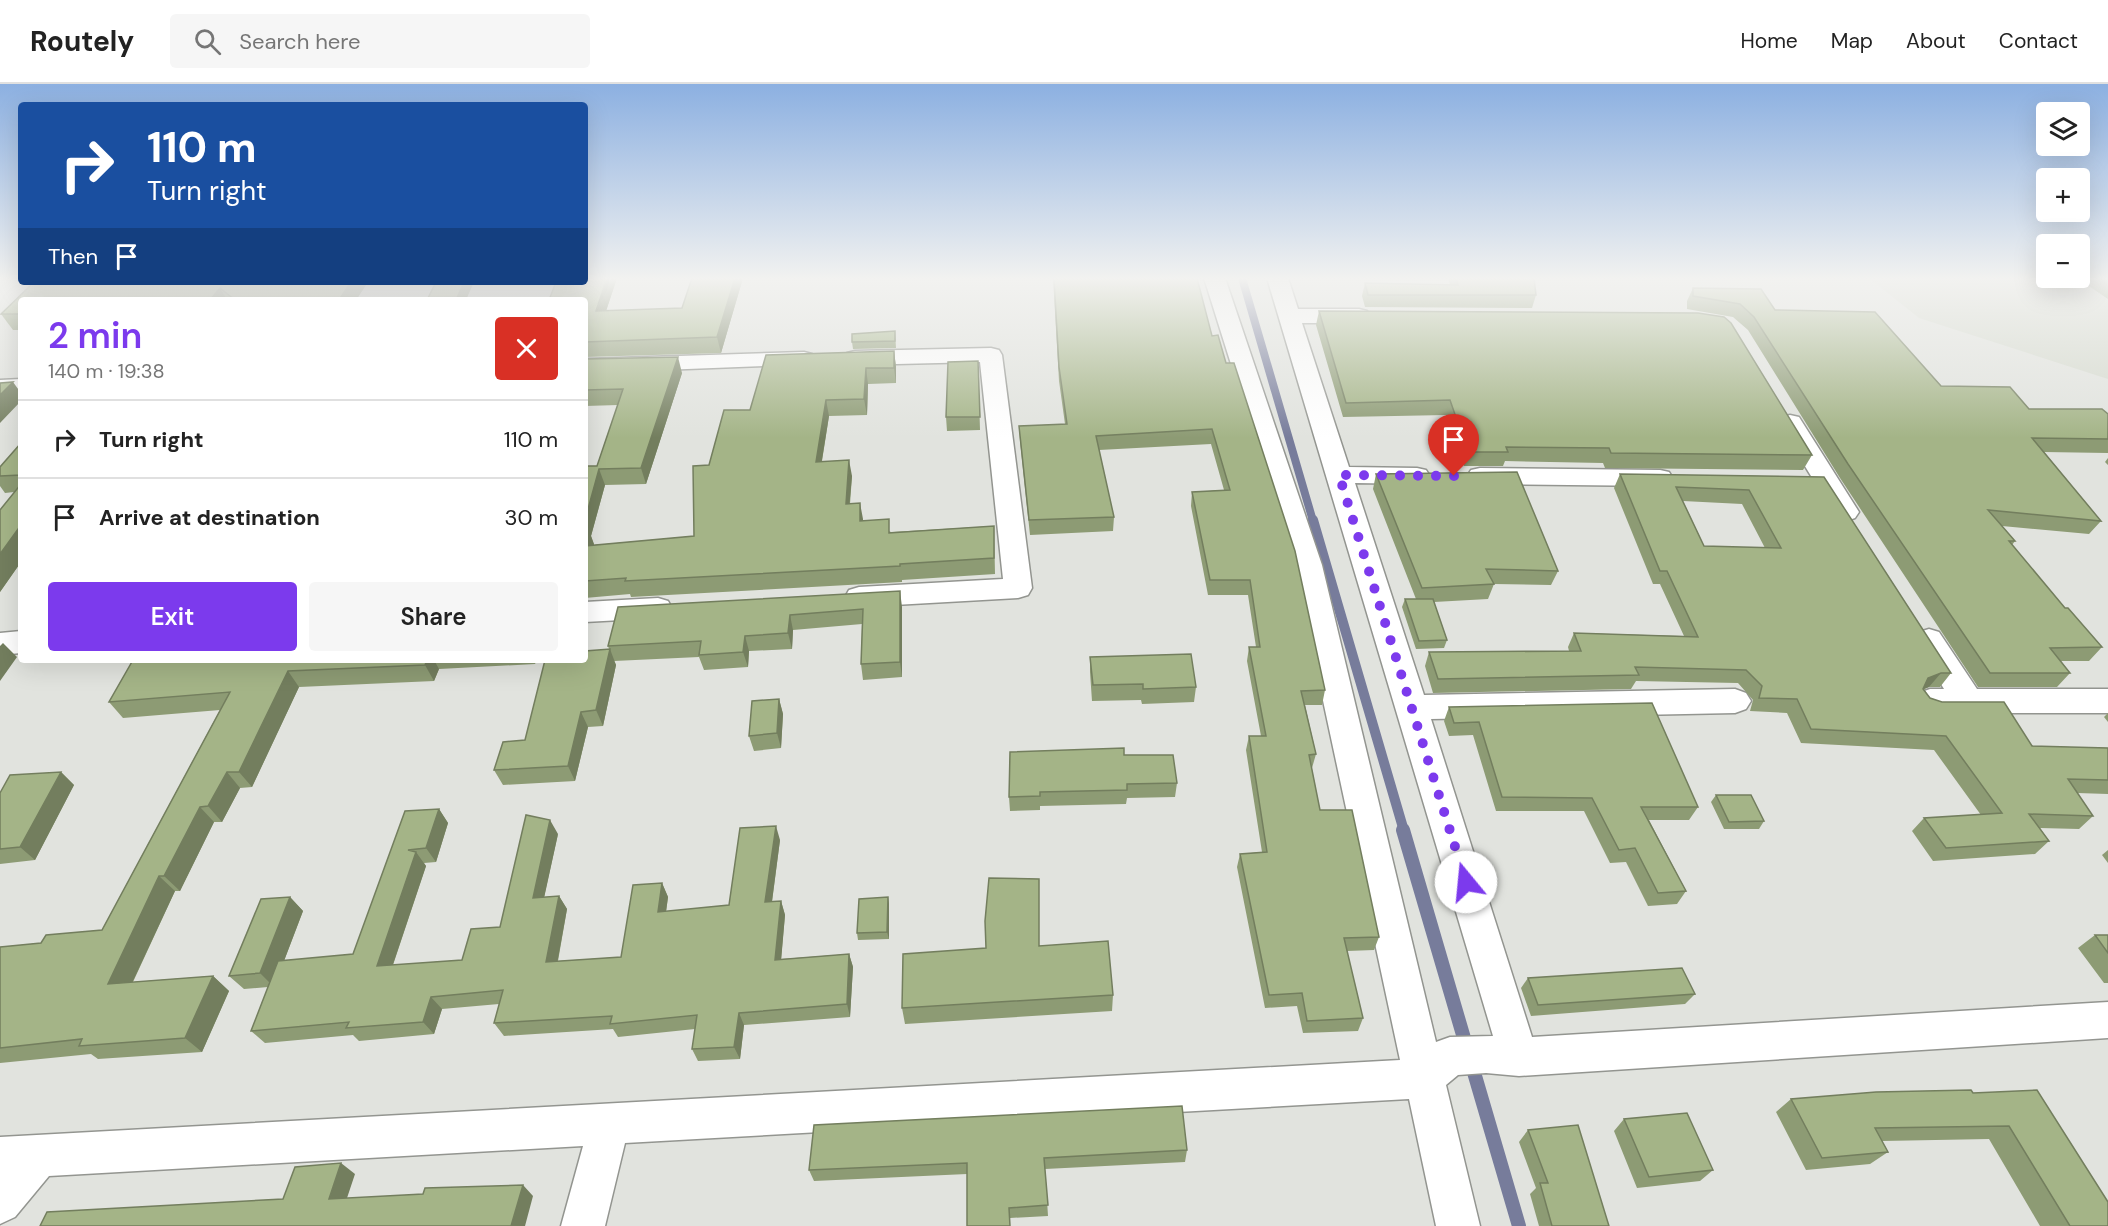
<!DOCTYPE html>
<html lang="en">
<head>
<meta charset="utf-8">
<style>
  body { margin:0; font-family:"DM Sans",sans-serif; background:#f6f6f6; color:#222; height:100vh; display:flex; flex-direction:column; font-size:22px; white-space:nowrap }
  * { box-sizing:border-box; margin:0 }
  p { font-size:20px; color:#767676 }
  .icon { flex:none; width:33px; height:33px; fill:none; stroke:currentColor; stroke-width:2; stroke-linecap:round; stroke-linejoin:round }
  .map { position:relative; flex:1; overflow:hidden }
  .sheet { position:absolute; left:18px; top:213px; width:570px; height:366px; display:flex; flex-direction:column; background:#fff; border-radius:6px; box-shadow:0 6px 24px #0002 }
  .sheet>* { flex:none }
  .hud { position:absolute; left:18px; top:18px; width:570px; height:183px; border-radius:6px; box-shadow:0 6px 24px #0002; background:#1a4fa0; color:#fff; overflow:hidden }
  .fabs { position:absolute; left:2036px; top:18px; display:grid; gap:12px }
  .fabs a { display:grid; place-items:center; width:54px; height:54px; border-radius:6px; background:#fff; box-shadow:0 6px 24px #0002; font-size:30px }
  .pin { position:absolute; display:grid; place-items:center; width:51px; height:51px; color:#fff; margin:-62px -26px; border-radius:50% 50% 50% 0; rotate:-45deg; box-shadow:0 0 6px #0007 }
  .pin .icon { rotate:45deg }
  .me { position:absolute; width:66px; margin:-33px; rotate:343deg; stroke-linejoin:round; filter:drop-shadow(0 0 4px #0008) }
  .turn { display:flex; align-items:center; gap:21px; height:126px; padding:0 30px; font-size:27px }
  .turn .icon { width:78px; height:78px; stroke-width:2.5 }
  .turn b { display:block; font-size:42px; line-height:51px }
  .then { display:flex; align-items:center; height:57px; padding:0 30px; background:#0003; gap:12px; font-size:22px }
  .round { display:grid; place-items:center; flex:none; width:63px; height:63px; border-radius:6px; background:#f6f6f6 }
  .summary { display:flex; align-items:center; justify-content:space-between; height:102px; padding:0 30px }
  h1 { font-size:36px; font-weight:600; line-height:45px; color:#7c3aed }
  .cta { display:flex; gap:12px; margin-top:auto; padding:12px 30px }
  .cta a { flex:1; height:69px; border-radius:6px; background:#7c3aed; color:#fff; font-size:24px; font-weight:600; line-height:69px; text-align:center }
  .cta a+a { background:#f6f6f6; color:#222 }
  ul { padding:0; list-style:none }
  li { display:flex; align-items:center; gap:18px; height:78px; padding:0 30px; border-top:2px solid #e0e0e0 }
  li div { flex:1 }
  li b { display:block; font-size:22px }
  li em { font-style:normal }
  header { display:flex; align-items:center; gap:36px; box-sizing:border-box; height:84px; padding:0 30px; background:#fff; border-bottom:2px solid #e0e0e0 }
  header strong { font-size:28px }
  nav { display:flex; gap:33px; margin-inline-start:auto; font-size:21px }
  .search { width:420px; height:54px; background:#f6f6f6; display:flex; align-items:center; gap:15px; box-sizing:border-box; padding:0 21px; border-radius:6px; color:#767676; font-size:22px }
  .map>svg:first-child { display:block }
  .built { fill:#d4d9cd }
  .lines { fill:none; stroke-linecap:round; stroke-linejoin:round }
  .stream-far2 { stroke:#777c9b; stroke-width:8 }
  .stream-far1 { stroke:#777c9b; stroke-width:10 }
  .stream { stroke:#777c9b; stroke-width:14 }
  .minor-casing { stroke:#939590; stroke-width:3 }
  .minor { fill:#fff; fill-rule:evenodd }
  .wall { fill:#8d9b74; fill-rule:evenodd }
  .shaded-wall { fill:#737e5e }
  .building { fill:#a4b487; stroke:#737e5e; stroke-width:1.5; fill-rule:evenodd }
  .route { stroke:#7c3aed; stroke-width:10; stroke-dasharray:0 18 }
</style>
</head>
<body>
<header>
<strong>Routely</strong>
<div class="search"><svg class="icon" aria-label="search" viewBox="0 0 24 24"><circle cx="10" cy="10" r="6"/><path d="M15 15l6 6"/></svg>Search here</div>
<nav><a>Home</a><a>Map</a><a>About</a><a>Contact</a></nav>
</header>
<div class="map">
<svg width="2108" height="1142" viewBox="0 0 2108 1142">
  <rect width="100%" height="100%" fill="#e1e3de"/>
  <path class="built" d="M1869 194H2108V295L1919 234Z"/>
  <g class="lines">
    <path class="stream-far2" d="M1242 194 1313 437"/>
    <path class="stream-far1" d="M1313 436 1404 747"/>
    <path class="stream" d="M1403 746 1519 1142"/>
    <defs>
      <path id="minor" d="M1204 194H1225L1322 481 1436 958 1450 953 1493 952 1267 194H1288L1298 225H1359L1367 227 1370 232 1367 237 1359 239H1302L1349 383 1417 384 1426 386 1430 392 1426 398 1417 400 1355 399 1424 611 1735 605 1746 609 1751 617 1746 625 1735 629 1431 635 1532 953 2108 918V954L1519 992 1486 989 1458 991 1446 1001 1480 1142H1436L1409 1015 625 1059 605 1142H561L583 1062 49 1092 15 1133 0 1140V1053L1400 976 1294 481Z
        M991 264 999 266 1002 271 1032 504 1028 511 1018 514 859 523 849 520 845 513 849 506 859 503 1003 495 980 278 855 281 847 279 844 274 847 269 855 267Z
        M804 268 812 270 815 275 812 280 585 289V275Z
        M21 295V309L0 310V296Z
        M1790 331 1799 333 1859 428 1855 434 1846 437 1837 434 1833 428 1778 338 1781 333Z
        M1480 384 1660 386 1669 388 1673 394 1669 400 1660 402 1480 400 1471 398 1467 392 1471 386Z
        M658 514 668 517 672 524 668 531 658 534 585 538V518Z
        M1929 545 1939 548 1977 605H2108V629H1930L1919 625 1914 617 1919 609 1930 605H1944L1914 556 1919 548Z
        M21 547V569L0 571V549Z"/>
    </defs>
    <use href="#minor" class="minor-casing"/>
    <use href="#minor" class="minor"/>
  </g>
  <path class="wall" d="M585 194H617L606 227 682 224 692 194H743L721 269 585 273Z
    M1053 194H1197L1212 252 1325 606 1322 621H1305L1316 670 1312 684V685L1320 726 1379 853 1374 866 1347 867 1363 934 1358 947 1303 949 1297 922 1265 924 1237 783 1240 770 1262 768 1246 666 1249 652H1261L1247 577 1249 563H1256L1248 511H1208L1191 422 1192 408 1224 406 1211 360 1099 366 1114 433 1113 447 1030 451 1020 357 1019 342 1065 340 1059 297Z
    M1448 194H1534L1536 211 1532 224 1365 223 1362 212 1365 199 1450 201Z
    M2077 194H2108V215Z
    M33 199 366 201 356 216H21V246H13L1 230Z
    M1693 204 1775 226 1941 302 2029 325 2108 330V369L2044 368 2101 437 2089 450 2002 442 2015 457 2012 461 2065 524 2102 563 2089 577H2061L2070 589 2057 603H1978L1840 394 1748 246 1733 233 1687 225V217Z
    M1319 227 1812 371 1803 386 1605 384 1603 379 1505 377 1503 382H1464L1446 331 1343 333 1316 241Z
    M895 247 896 264 853 265 852 258Z
    M894 267 896 283V299L868 300 867 331 829 332 822 377 852 392 850 420 863 436 891 448 994 442 995 490 902 496V498L631 513 630 510 585 514V382H597L618 321 585 322V275L682 289 646 400 605 401 591 452 594 461 694 452 709 381 750 326Z
    M978 277 980 346 947 347 946 333Z
    M21 359V478L0 508 14 408 5 409 0 402V392Z
    M2108 374V381L2105 378Z
    M1376 390 1558 487 1551 501 1494 500 1488 515 1434 518 1447 556 1444 564 1416 565 1402 523 1405 515H1416L1373 405Z
    M1620 390 1824 393 1951 589 1940 603H1929L1924 605 1930 614 2032 662 2108 664V710L2077 709 2093 732 2079 745 2040 744 2049 757 2035 770 1933 777 1912 747 1924 734 1981 731 1934 666 1801 659 1787 629 1750 627 1753 616 1738 599 1636 597 1631 605 1433 609 1425 582 1429 568 1569 567 1568 563 1574 549 1684 552 1660 500H1653L1614 404ZM1683 417 1742 420 1765 464 1704 462Z
    M618 523H902V593L863 596 861 580 862 540 793 546 792 565 749 567 748 583 704 586 699 573 614 577 616 581 603 642 588 643 575 697 503 701 494 686 525 656 609 565 608 562Z
    M1090 573 1196 603 1194 618 1142 620 1141 616 1092 617 1090 588Z
    M133 576H537L535 580 439 585 434 597 299 603 252 703 240 704 222 738H214L180 807H175L133 898 213 892 229 907 202 968 98 975 91 970 0 979V863L41 859 102 846 220 626 123 634 109 618Z
    M779 615 783 630 781 664 754 667 749 652Z
    M1449 623 1698 723 1689 736H1649L1686 807 1677 820 1648 822 1626 778 1610 779 1584 727H1496L1473 651 1449 652 1444 637Z
    M2108 629V638L2104 633Z
    M1124 671 1177 699 1175 713 1127 714 1126 720 1040 722V726L1010 727 1009 713Z
    M61 688 74 701 35 776 0 780V709Z
    M1716 711 1764 737 1759 745H1724L1711 718Z
    M439 725 448 739 436 778 424 779 426 782 393 881 462 876 500 843 558 750 544 813 559 812 567 825 558 877 621 873 662 799 668 813 666 828 729 821 780 756 772 818 781 817 785 831 781 875 849 870 853 883 850 933 744 941 740 975 698 977 692 965 695 945 618 953 613 945 504 952 494 939 499 920 442 925 434 950 359 957 353 951 265 959 251 947 268 903 244 905 229 892 290 813 303 827 284 877 353 870 405 727Z
    M2108 766V779L2102 771Z
    M888 813 889 820V855L858 856 857 849Z
    M2095 851H2108V899H2104L2078 864Z
    M1039 862 1113 911 1112 927 905 940 902 924Z
    M1528 894 1695 910 1685 920 1531 932 1521 904Z
    M1973 1009 2108 1118V1142H2040L1989 1055 1882 1057 1888 1068 1870 1080 1806 1086 1776 1028 1791 1015Z
    M1624 1035 1713 1086 1700 1097 1637 1104 1614 1047Z
    M1528 1046 1609 1142H1539L1530 1110 1536 1104 1519 1058Z
    M1187 1066 1185 1078 1045 1085 1048 1132 1010 1134 967 1090 814 1097 809 1086Z"/>
  <path class="shaded-wall" d="M607 194H617L601 242 596 227Z
    M735 194H743L721 269 717 253Z
    M351 198H365L366 201 356 216H339Z
    M464 198H474L466 216H456Z
    M220 204 227 216H210Z
    M894 267 896 283V299L894 284Z
    M678 273 682 289 646 400 641 384Z
    M866 284 868 300 867 331 864 315Z
    M13 298 21 309V317L0 339V311Z
    M826 316 829 332 819 394 816 378Z
    M849 376 852 392 848 436 846 420Z
    M599 385 605 401 591 452 594 460 589 478 585 467V436Z
    M860 419 863 435 862 453 860 437Z
    M21 441V478L0 508V470Z
    M900 507 902 523V593L900 578Z
    M790 531 793 546 792 565 788 549Z
    M745 552 749 567 748 583 743 568Z
    M3 559 17 573 0 597V562Z
    M610 565 616 581 603 642 596 626Z
    M427 576H434L439 585 434 597 425 581Z
    M288 587 299 603 252 703 239 688Z
    M1941 589 1929 603 1917 608 1928 594Z
    M779 615 783 630 781 664 777 649Z
    M581 628 588 643 575 697 568 682Z
    M61 688 74 701 35 776 20 763Z
    M227 688 240 704 222 738 208 722Z
    M200 723 214 738 180 807 164 792Z
    M439 725 448 739 436 778 426 764Z
    M550 736 558 750 541 828 533 814Z
    M776 742 780 756 770 832 765 818Z
    M416 768 426 782 388 895 377 882Z
    M159 792 175 807 125 914 108 900Z
    M662 799 668 813 664 842 658 828Z
    M559 812 567 825 555 891 546 878Z
    M290 813 303 827 274 903 260 889Z
    M888 813 889 820V855L887 848Z
    M781 817 785 831 780 889 775 876Z
    M849 870 853 883 850 933 847 920Z
    M213 892 229 907 202 968 185 954Z
    M431 913 442 925 434 950 423 938Z
    M739 929 744 941 740 975 734 963Z
    M341 1079 355 1090 343 1126 329 1115Z
    M523 1101 533 1112 525 1142H511Z"/>
  <path class="building" d="M585 194H607L596 227 682 224 692 194H735L717 253 585 258V216H549L556 198H585Z
    M1054 194H1197L1212 252 1218 251 1226 279H1234L1295 467 1325 606 1301 607 1316 670 1309 671 1320 726H1352L1379 853 1344 854 1363 934 1307 937 1302 909 1269 911 1240 770 1267 768 1249 652H1266L1249 563H1260L1250 496H1210L1192 408 1230 406 1212 345 1096 352 1114 433 1029 436 1019 342 1067 340 1059 283Z
    M1456 194H1534L1536 211H1368L1365 199 1458 201Z
    M50 198H351L339 216H235L220 204 210 216H21V230H1L33 199Z
    M436 198H464L456 216H427Z
    M1693 204 1761 205 1775 226 1875 228 1941 302 2010 303 2029 325H2102L2108 330V355L2032 354 2101 437 1988 426 2015 457H2009L2065 524H2068L2102 563 2050 564 2070 589H1990L1848 380 1754 233 1740 220 1693 212Z
    M1319 227 1698 229 1724 233 1731 239 1812 371 1611 369 1609 364 1506 363 1508 368H1468L1450 316 1346 319Z
    M895 247V257L852 258V250Z
    M894 267V284H866L864 315 826 316 816 378 849 376 846 420 860 419V437L889 435V449L994 442V474L900 480V482L625 497 626 494 585 497V462L694 452 693 382 709 381 724 326H750L766 271Z
    M678 273 641 384 599 385 585 436V382H597L623 305 585 306V275Z
    M978 277 980 333H946L948 278Z
    M13 298 0 311V299Z
    M21 359V391L0 392V383Z
    M1517 388 1558 487 1486 485 1494 500 1422 504 1376 390Z
    M1620 390 1824 393 1951 589H1941L1928 594 1923 605 1930 614 1942 618H2004L2032 662 2108 664V696L2068 695 2093 732 2029 730 2049 757 1946 764 1924 734 2002 729 1946 652 1811 645 1797 615 1759 614 1762 602 1746 586 1635 583 1639 591 1438 595 1429 568 1581 567 1574 549 1698 553 1667 487H1660ZM1676 403 1749 406 1781 464 1704 462Z
    M21 400V441L0 470V426Z
    M588 443 585 454V444Z
    M900 507V578L861 580 863 525 790 531 788 549 745 552 743 568 699 571 701 557 608 562 618 523Z
    M1405 515H1433L1447 556 1419 557Z
    M610 565 596 626 581 628 568 682 494 686 503 658 525 656 545 576H585V567Z
    M1191 570 1196 603 1143 605V600L1093 601 1090 573Z
    M133 576H427L425 581 288 587 239 688H227L208 722 200 723 164 792H159L108 900 213 892 185 954 79 962 82 955 0 964V863L41 859 46 851 102 846 230 608 109 618Z
    M779 615 777 649 749 652 752 617Z
    M1652 619 1698 723H1641L1686 807 1658 809 1635 764 1619 766 1592 714 1502 713 1479 638 1454 639 1449 623Z
    M1124 664V671H1173L1177 699 1127 700V706L1040 708V712L1009 713 1010 668Z
    M61 688 20 763 0 765V709L10 691Z
    M1716 711H1751L1764 737 1729 738Z
    M439 725 426 764 408 766 416 768 377 882 462 876 471 845 500 843 526 731 550 736 533 814 559 812 546 878 621 873 633 801 662 799 658 828 729 821 740 744 776 742 765 818 781 817 775 876 849 870 847 920 739 929 734 963 692 965 697 931 610 940 612 932 494 939 503 906 431 913 423 938 346 944 349 938 251 947 278 877 353 870 405 727Z
    M989 794 1039 795V862L1108 857 1113 911 902 924 903 870 986 864 985 837Z
    M290 813 260 889 229 892 261 815Z
    M888 813 887 848 857 849 859 815Z
    M2095 851H2108V869Z
    M1682 884 1695 910 1538 921 1528 894Z
    M1971 1006 1973 1009 2037 1006 2108 1118V1142H2070L2009 1042 1875 1044 1888 1068 1822 1074 1791 1015 1876 1008Z
    M1182 1022 1187 1066 1044 1074 1048 1121 1009 1124 1010 1142H967V1079L809 1086 814 1041Z
    M1687 1029 1713 1086 1649 1093 1624 1035Z
    M1578 1041 1609 1142H1552L1540 1099H1548L1528 1046Z
    M341 1079 329 1115 423 1110 425 1104 523 1101 511 1142H40L47 1128 283 1115 295 1083Z"/>
  <linearGradient id="sky" x2="0" y2="1"><stop stop-color="#8cb0e1"/><stop offset="0.55" stop-color="#f2f2f0"/><stop offset="1" stop-color="#f2f2f0" stop-opacity="0"/></linearGradient>
  <rect width="2108" height="354" fill="url(#sky)"/>
  <g class="lines">
    <path class="route" d="M1454 392 1339 391 1466 798"/>
  </g>
</svg>
<div class="fabs">
<a><svg class="icon" aria-label="layers" viewBox="0 0 24 24"><path d="M12 4l9 5-9 5-9-5zM3 14l9 5 9-5"/></svg></a>
<a>+</a>
<a>−</a>
</div>
<div class="pin" style="left:1454px;top:392px;background:#d93025"><svg class="icon" aria-label="arrive" viewBox="0 0 24 24"><path d="M6 21V4h12l-3 4 3 4H6"/></svg></div>
<svg class="me" style="left:1466px;top:798px" viewBox="-20 -20 40 40"><circle r="19" fill="#fff"/><path d="M0-13L10 11 0 6-10 11z" fill="#7c3aed"/></svg>
<div class="hud">
<div class="turn"><svg class="icon" aria-label="right" viewBox="0 0 24 24"><path d="M7 20v-9h11M14 6l5 5-5 5"/></svg><div><b>110 m</b>Turn right</div></div>
<div class="then">Then<svg class="icon" aria-label="arrive" viewBox="0 0 24 24"><path d="M6 21V4h12l-3 4 3 4H6"/></svg></div>
</div>
<section class="sheet">
<div class="summary"><div><h1>2 min</h1><p>140 m · 19:38</p></div><a class="round" style="background:#d93025;color:#fff"><svg class="icon" aria-label="close" viewBox="0 0 24 24"><path d="M6 6l12 12M18 6L6 18"/></svg></a></div>
<ul>
<li><svg class="icon" aria-label="right" viewBox="0 0 24 24"><path d="M7 20v-9h11M14 6l5 5-5 5"/></svg><div><b>Turn right</b></div><em>110 m</em></li>
<li><svg class="icon" aria-label="arrive" viewBox="0 0 24 24"><path d="M6 21V4h12l-3 4 3 4H6"/></svg><div><b>Arrive at destination</b></div><em>30 m</em></li>
</ul>
<div class="cta"><a>Exit</a><a>Share</a></div>
</section>
</div>
</body>
</html>
